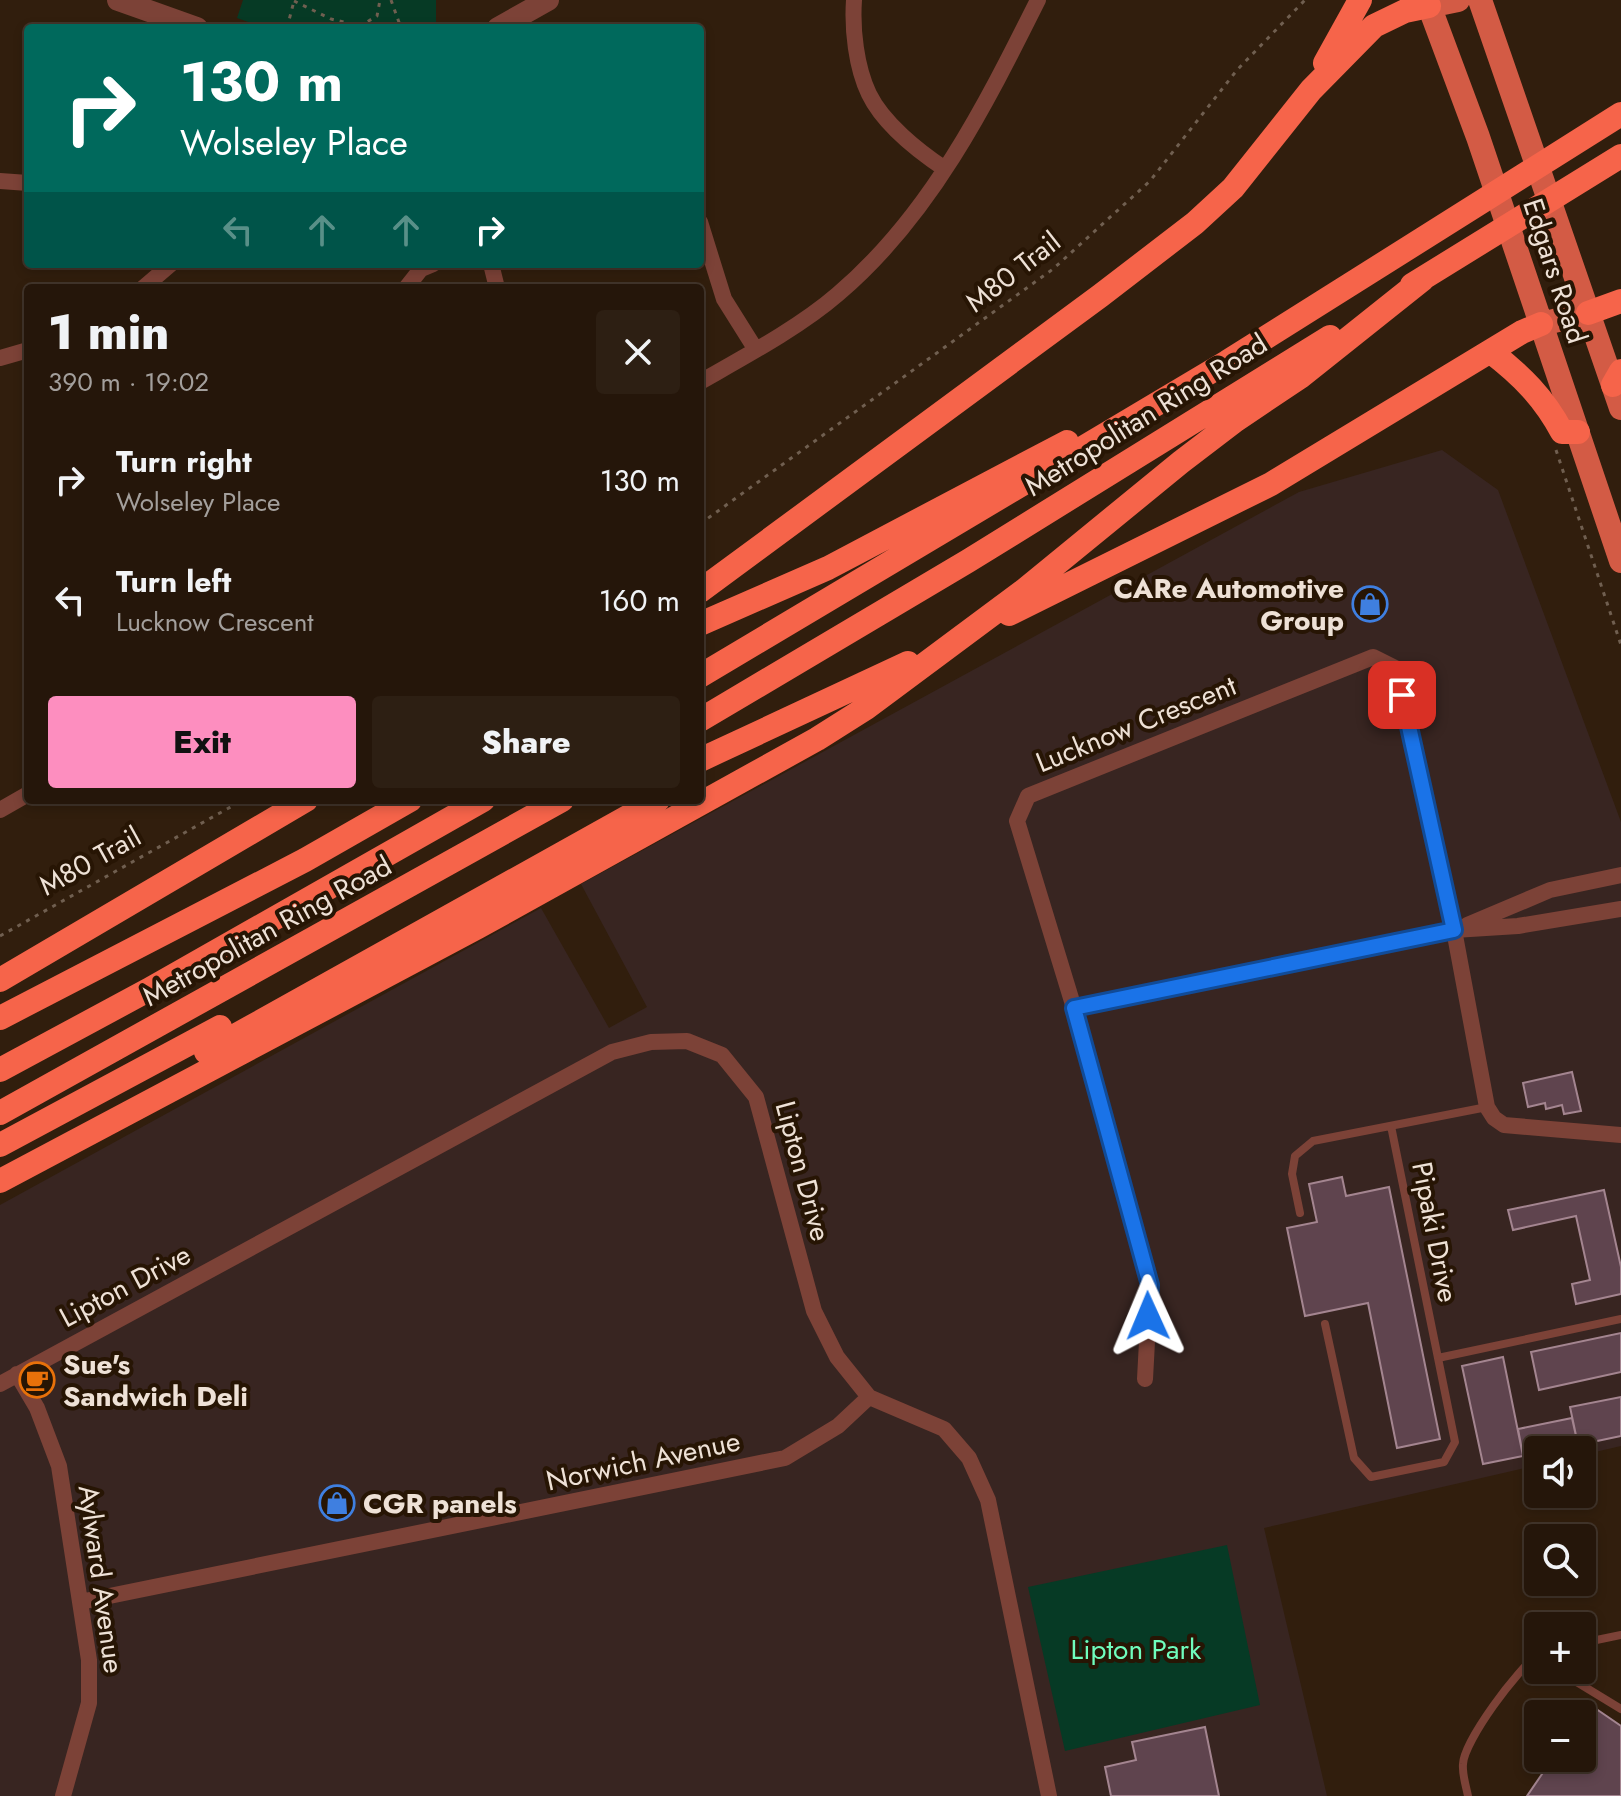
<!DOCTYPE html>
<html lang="en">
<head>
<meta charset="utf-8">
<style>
  body { margin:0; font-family:Jost,sans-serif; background:#2d1f13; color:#f1f3f6; height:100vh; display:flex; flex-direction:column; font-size:30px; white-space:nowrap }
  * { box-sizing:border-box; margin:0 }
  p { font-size:26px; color:#a39f9c }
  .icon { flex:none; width:44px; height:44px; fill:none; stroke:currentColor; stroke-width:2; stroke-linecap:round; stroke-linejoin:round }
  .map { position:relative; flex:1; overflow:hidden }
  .details { position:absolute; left:24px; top:284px; width:680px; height:520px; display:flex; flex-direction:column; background:#25160a; border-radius:8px; box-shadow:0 4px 12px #0003,0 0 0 2px #42352b }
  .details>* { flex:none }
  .hud { position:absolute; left:24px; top:24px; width:680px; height:244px; border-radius:8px; box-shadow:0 4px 12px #0003,0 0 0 2px #42352b; background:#00695c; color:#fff; overflow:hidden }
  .controls { position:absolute; left:1524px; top:1436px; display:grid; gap:16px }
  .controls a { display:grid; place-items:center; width:72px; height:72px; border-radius:8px; background:#25160a; box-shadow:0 4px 12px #0003,0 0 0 2px #42352b; font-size:40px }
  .pin { position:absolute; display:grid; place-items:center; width:68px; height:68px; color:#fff; margin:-34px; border-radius:16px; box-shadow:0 4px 12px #0006 }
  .me { position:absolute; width:88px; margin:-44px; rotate:359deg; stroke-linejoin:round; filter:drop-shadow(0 0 6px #0008) }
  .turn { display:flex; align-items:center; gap:28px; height:168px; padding:0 24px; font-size:36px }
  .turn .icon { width:104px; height:104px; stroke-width:2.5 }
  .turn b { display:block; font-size:56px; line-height:68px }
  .lanes { display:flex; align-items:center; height:76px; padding:0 24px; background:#0003; justify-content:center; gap:40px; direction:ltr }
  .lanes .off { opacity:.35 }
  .round { display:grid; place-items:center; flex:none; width:84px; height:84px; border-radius:8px; background:#2d1f13 }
  .head { display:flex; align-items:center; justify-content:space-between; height:136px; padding:0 24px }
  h1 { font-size:48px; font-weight:800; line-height:60px }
  .primary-button { display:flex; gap:16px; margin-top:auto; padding:16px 24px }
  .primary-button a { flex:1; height:92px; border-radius:8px; background:#fd8ebf; color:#111; font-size:32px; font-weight:800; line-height:92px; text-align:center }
  .primary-button a+a { background:#2d1f13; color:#f1f3f6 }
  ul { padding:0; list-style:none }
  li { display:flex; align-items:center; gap:24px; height:120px; padding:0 24px }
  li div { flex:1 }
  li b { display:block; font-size:30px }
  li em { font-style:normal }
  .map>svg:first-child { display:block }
  .industrial { fill:#382521 }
  .green { fill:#063a25 }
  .building { fill:#5f444e; stroke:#a48590; stroke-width:2 }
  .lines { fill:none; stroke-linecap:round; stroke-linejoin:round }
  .path { stroke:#705f50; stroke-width:3; stroke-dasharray:4 6; stroke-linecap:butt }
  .service { stroke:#7c4237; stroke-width:8 }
  .minor { stroke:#7c4237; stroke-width:16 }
  .tertiary { stroke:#7c4237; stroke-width:22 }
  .primary { stroke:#d35b45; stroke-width:24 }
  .motorway { stroke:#f6644a; stroke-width:24 }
  .route-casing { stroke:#114b97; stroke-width:20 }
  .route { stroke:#1a73e8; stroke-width:14 }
  .labels { text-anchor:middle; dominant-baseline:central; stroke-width:8; stroke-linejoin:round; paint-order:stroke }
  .street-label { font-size:28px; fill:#eee1d6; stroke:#271504 }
  .poi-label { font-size:28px; font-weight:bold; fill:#eee1d6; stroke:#271504; text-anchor:start }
  .park-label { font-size:28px; fill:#6ffdbd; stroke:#271504 }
</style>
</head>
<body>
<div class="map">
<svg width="1621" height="1796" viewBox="0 0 1621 1796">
  <rect width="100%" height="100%" fill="#311e0d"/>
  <path class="industrial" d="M1442 450 1498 490 1621 822V1446L1582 1455V1450H1538V1465L1264 1528 1327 1796H0V1205L541 908 609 1028 647 1007 581 884 1299 492Z"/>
  <path class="green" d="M243 0H436V28H265L237 18Z
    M1227 1545 1260 1705 1065 1751 1028 1587Z"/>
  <path class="building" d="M1572 1072 1581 1111 1564 1114 1562 1105 1546 1109 1545 1103 1528 1107 1523 1083Z
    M1342 1177 1346 1196 1389 1187 1440 1439 1397 1448 1368 1303 1305 1316 1287 1228 1317 1222 1309 1184Z
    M1604 1190 1621 1267V1294L1576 1304 1572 1284 1590 1280 1576 1216 1513 1230 1508 1210Z
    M1621 1333V1372L1539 1390 1531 1352Z
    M1503 1357 1523 1456 1483 1464 1462 1366Z
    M1621 1397V1436L1578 1445 1570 1407Z
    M1572 1418 1578 1445 1538 1450V1453L1523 1456 1518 1429Z
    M1589 1704 1621 1726V1796H1527L1553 1758H1582V1715Z
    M1205 1727 1219 1796H1111L1105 1767 1136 1760 1132 1742Z"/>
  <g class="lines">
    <path class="path" d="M391 0 401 28
      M294 1 331 19 360 26 377 16 380 0
      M287 28 294 1
      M1556 450 1621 645
      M700 524 1053 269 1150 181 1237 70 1305 0
      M0 936 243 800"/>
    <path class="service" d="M1300 1213 1292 1174 1295 1156 1313 1141 1487 1107
      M1325 1324 1354 1458 1371 1477 1444 1462 1455 1442 1391 1126
      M1438 1358 1621 1319
      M1582 1643 1621 1635
      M1557 1670 1621 1709
      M1468 1796C1466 1786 1462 1774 1463 1764 1464 1741 1518 1668 1538 1655"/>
    <path class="minor" d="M854 0C852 29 856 67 869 94 883 123 918 151 945 169
      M0 181 28 183
      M700 222 724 299 756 350
      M491 264 497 288
      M143 288 171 264
      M406 288 421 269 433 264
      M0 358 28 350
      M700 382C744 357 800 327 838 294 930 216 985 106 1038 0
      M0 810 28 794
      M1467 925 1550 890 1621 875
      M1074 1008 1454 930 1518 926 1621 909
      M17 1374 37 1408 59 1466 89 1660V1703L63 1796
      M1145 1379 1150 1285 1074 1008 1017 821 1028 796 1373 657 1395 668 1454 930 1487 1107 1494 1118 1504 1125 1621 1135
      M0 1384 612 1052 651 1042 687 1041 722 1055 756 1097 814 1311 837 1357 869 1397 944 1429 969 1458 988 1500 1049 1796
      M80 1602 785 1458 838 1426 869 1397"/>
    <path class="tertiary" d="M118 0 197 28
      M498 28 548 0"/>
    <path class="primary" d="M1427 0 1478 137 1621 561
      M1480 0 1621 408
      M1429 6 1458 0
      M1541 324 1588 313"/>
    <path class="motorway" d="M1325 63 1360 0
      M1412 285 1621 156
      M1588 313 1621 301
      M1491 352C1521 375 1544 398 1562 432H1578
      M1613 385 1621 371
      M700 591 1100 296 1195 223 1233 188 1311 90 1374 26 1405 11 1429 6
      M1009 614 1271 484 1522 332 1541 324
      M700 624 828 568 1067 442
      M700 676 1227 362 1621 114
      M700 720 968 561 1330 337
      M700 760 908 663
      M0 980 306 800
      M0 1018 305 860 410 800
      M206 1052 658 800
      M0 1070 150 989 483 800
      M0 1113 562 800
      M0 1145 220 1027
      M0 1181 478 927 817 739 866 708 1022 592 1181 462 1236 420 1300 377 1423 279"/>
  </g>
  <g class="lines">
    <defs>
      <path id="route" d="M1148 1316 1150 1285 1074 1008 1454 930 1402 695"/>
    </defs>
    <use href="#route" class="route-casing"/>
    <use href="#route" class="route"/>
  </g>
  <defs>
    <symbol id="shop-ring" viewBox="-11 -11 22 22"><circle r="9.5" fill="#271504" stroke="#3f7fe0" stroke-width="1.5"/><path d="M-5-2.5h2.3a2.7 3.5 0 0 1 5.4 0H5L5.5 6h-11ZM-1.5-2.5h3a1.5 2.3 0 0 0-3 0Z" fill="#3f7fe0"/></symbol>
    <symbol id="cafe-ring" viewBox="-11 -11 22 22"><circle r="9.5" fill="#271504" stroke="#e8710a" stroke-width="1.5"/><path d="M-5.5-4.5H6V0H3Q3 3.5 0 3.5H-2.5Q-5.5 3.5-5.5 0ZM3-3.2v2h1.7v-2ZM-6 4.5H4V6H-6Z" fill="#e8710a"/></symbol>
  </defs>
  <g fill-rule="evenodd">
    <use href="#shop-ring" x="1350" y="584" width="40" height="40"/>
    <use href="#cafe-ring" x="17" y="1360" width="40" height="40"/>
    <use href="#shop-ring" x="317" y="1483" width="40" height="40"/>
  </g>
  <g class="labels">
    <g class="street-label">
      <text transform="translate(1555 271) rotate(72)">Edgars Road</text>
      <text transform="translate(1013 272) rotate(-38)">M80 Trail</text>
      <text transform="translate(1146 415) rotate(-32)">Metropolitan Ring Road</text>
      <text transform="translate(1136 724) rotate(-22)">Lucknow Crescent</text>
      <text transform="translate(90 861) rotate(-29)">M80 Trail</text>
      <text transform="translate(267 931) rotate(-29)">Metropolitan Ring Road</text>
      <text transform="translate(803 1171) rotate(75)">Lipton Drive</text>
      <text transform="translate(1435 1232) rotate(79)">Pipaki Drive</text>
      <text transform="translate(125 1286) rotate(-28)">Lipton Drive</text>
      <text transform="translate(643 1461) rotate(-12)">Norwich Avenue</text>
      <text transform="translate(101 1579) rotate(82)">Aylward Avenue</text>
    </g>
    <g class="poi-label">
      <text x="1344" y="588" text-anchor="end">CARe Automotive<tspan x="1344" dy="32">Group</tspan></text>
      <text x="63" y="1364">Sue's<tspan x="63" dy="32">Sandwich Deli</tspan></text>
      <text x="363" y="1503">CGR panels</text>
    </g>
    <g class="park-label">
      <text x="1136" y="1649">Lipton Park</text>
    </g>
  </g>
</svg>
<div class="controls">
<a><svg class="icon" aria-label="sound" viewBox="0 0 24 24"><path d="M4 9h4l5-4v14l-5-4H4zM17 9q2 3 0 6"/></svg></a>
<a><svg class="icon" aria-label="search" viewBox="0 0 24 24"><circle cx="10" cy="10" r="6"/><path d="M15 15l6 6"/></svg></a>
<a>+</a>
<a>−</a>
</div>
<div class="pin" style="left:1402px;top:695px;background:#d93025"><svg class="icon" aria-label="arrive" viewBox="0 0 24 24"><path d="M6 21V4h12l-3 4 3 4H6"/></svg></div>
<svg class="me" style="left:1148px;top:1316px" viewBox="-20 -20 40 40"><path d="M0-17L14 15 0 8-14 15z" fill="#1a73e8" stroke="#fff" stroke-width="4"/></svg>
<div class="hud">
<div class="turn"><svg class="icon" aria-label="right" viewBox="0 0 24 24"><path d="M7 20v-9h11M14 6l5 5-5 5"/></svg><div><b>130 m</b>Wolseley Place</div></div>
<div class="lanes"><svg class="icon off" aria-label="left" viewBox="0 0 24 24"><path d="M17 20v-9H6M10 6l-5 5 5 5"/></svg><svg class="icon off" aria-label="ahead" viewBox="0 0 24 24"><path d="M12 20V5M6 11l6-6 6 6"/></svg><svg class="icon off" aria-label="ahead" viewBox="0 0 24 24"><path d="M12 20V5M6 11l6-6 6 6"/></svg><svg class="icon" aria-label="right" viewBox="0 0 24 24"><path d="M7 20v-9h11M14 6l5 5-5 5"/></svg></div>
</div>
<section class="details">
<div class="head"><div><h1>1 min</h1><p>390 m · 19:02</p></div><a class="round"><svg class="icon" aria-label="close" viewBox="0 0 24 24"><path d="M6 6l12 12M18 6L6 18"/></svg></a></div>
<ul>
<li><svg class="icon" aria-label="right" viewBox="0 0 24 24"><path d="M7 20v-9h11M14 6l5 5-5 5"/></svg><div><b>Turn right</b><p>Wolseley Place</p></div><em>130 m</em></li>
<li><svg class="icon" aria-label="left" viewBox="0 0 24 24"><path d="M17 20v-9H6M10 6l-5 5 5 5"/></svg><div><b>Turn left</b><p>Lucknow Crescent</p></div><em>160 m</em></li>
</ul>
<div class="primary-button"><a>Exit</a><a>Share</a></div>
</section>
</div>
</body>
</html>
